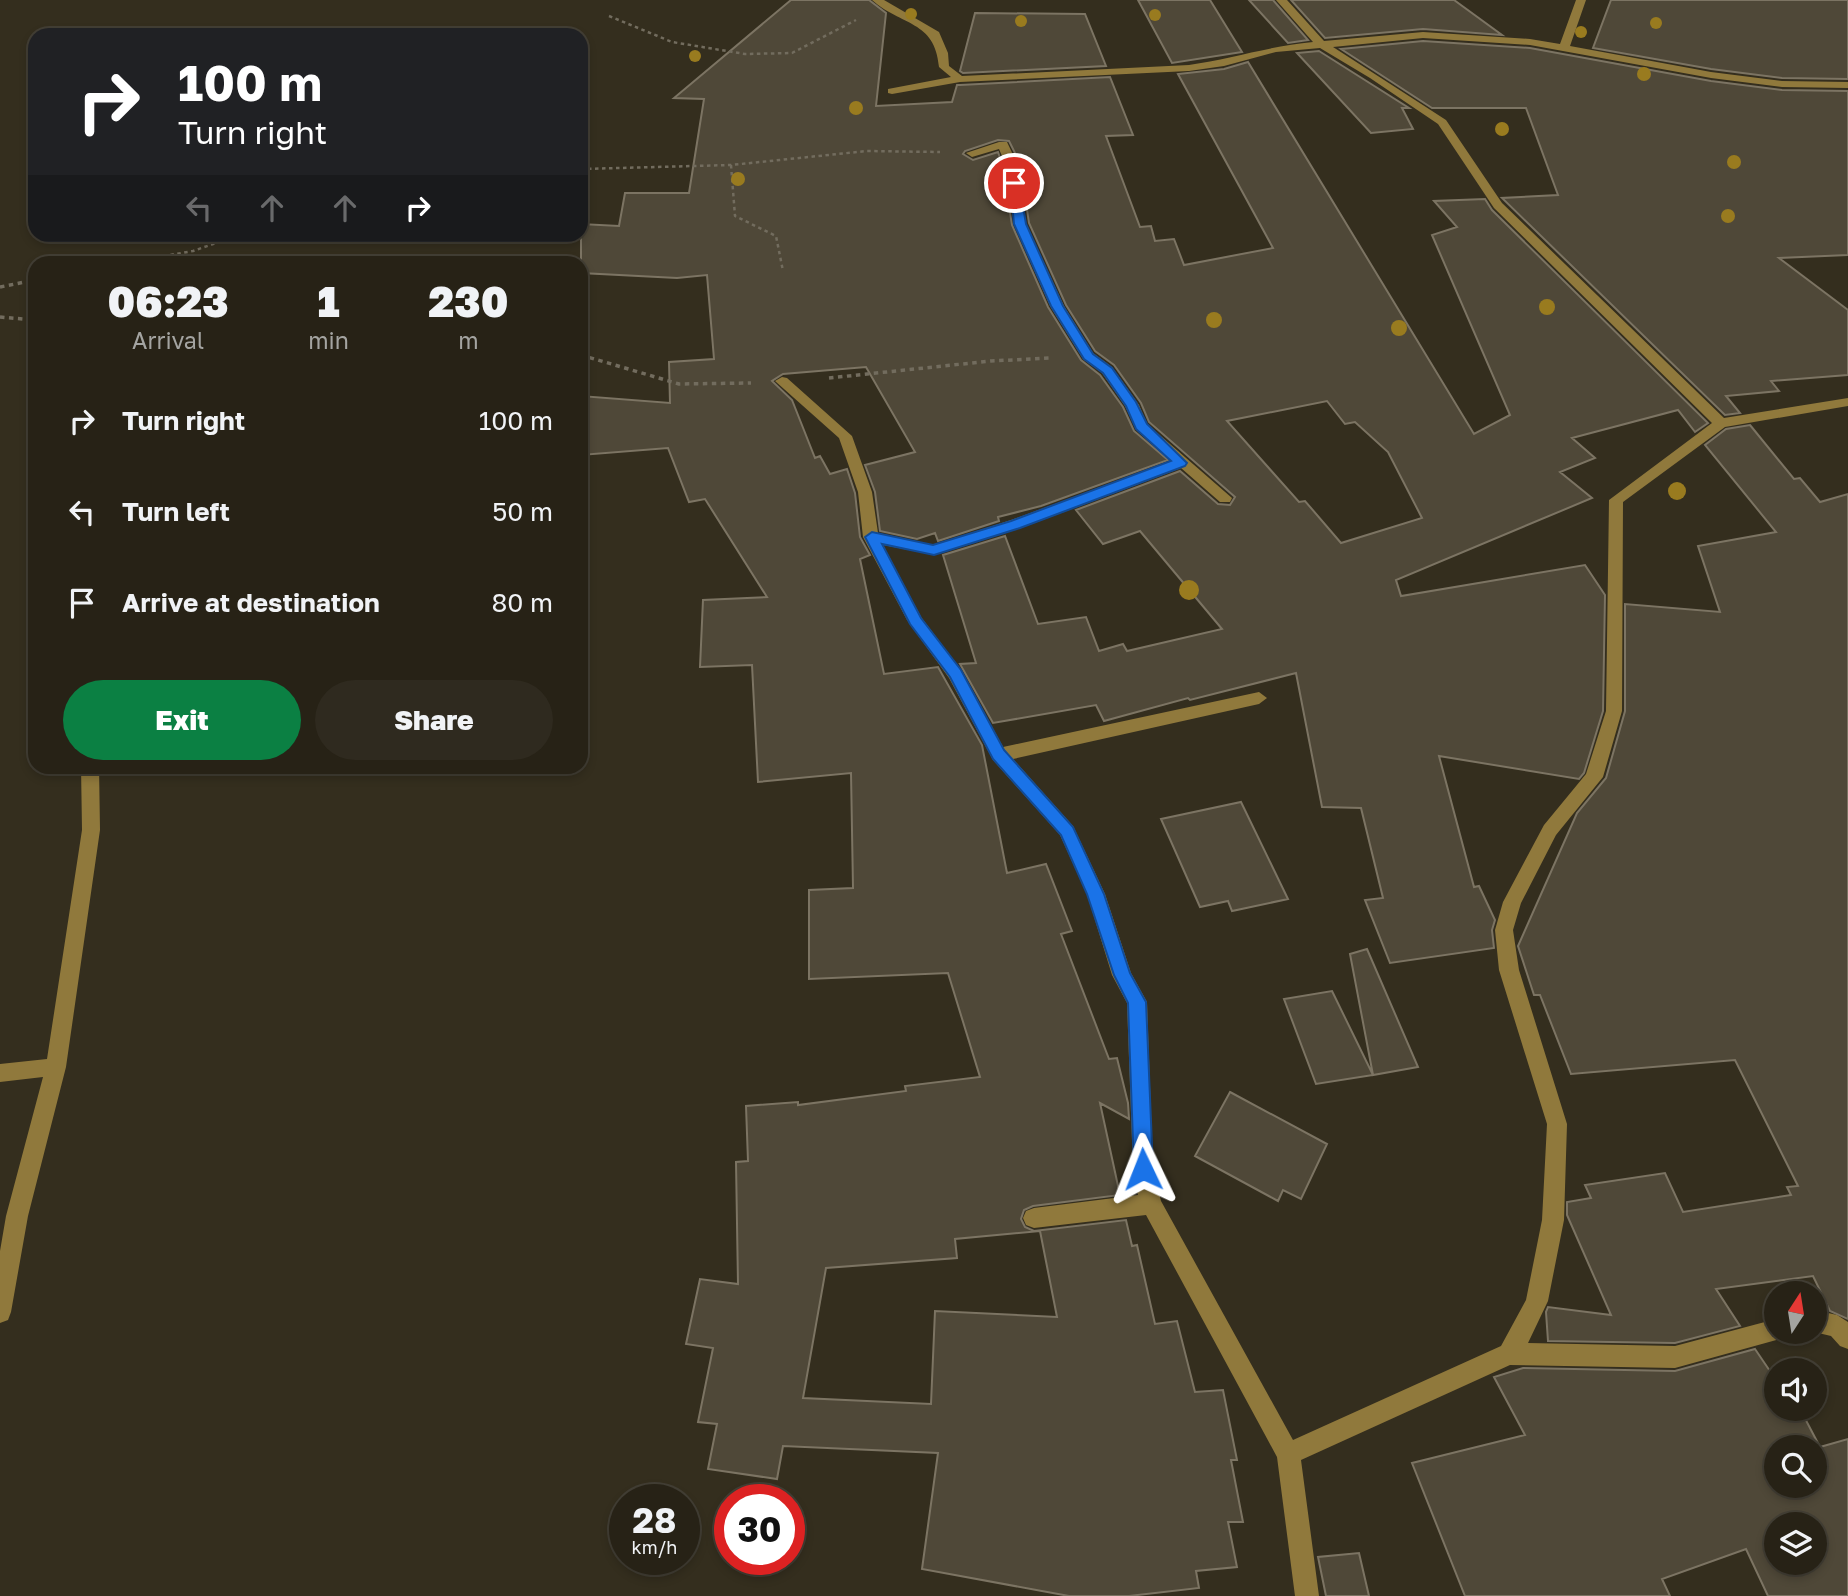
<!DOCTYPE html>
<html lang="en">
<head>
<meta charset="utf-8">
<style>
  body { margin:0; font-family:"Golos Text",sans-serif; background:#2f2a1f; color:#f1f3f6; height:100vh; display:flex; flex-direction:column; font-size:26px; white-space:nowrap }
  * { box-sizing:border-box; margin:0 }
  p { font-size:23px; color:#a4a4a1 }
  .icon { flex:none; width:38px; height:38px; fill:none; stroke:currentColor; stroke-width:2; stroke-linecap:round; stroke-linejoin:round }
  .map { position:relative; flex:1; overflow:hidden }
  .side { position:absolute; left:28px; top:256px; width:560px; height:518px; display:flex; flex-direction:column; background:#272216; border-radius:21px; box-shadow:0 4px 10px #0003,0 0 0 2px #433f35 }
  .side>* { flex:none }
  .banner { position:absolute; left:28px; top:28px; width:560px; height:214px; border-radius:21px; box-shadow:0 4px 10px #0003,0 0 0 2px #433f35; background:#202124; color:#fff; overflow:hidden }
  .needle { width:46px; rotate:12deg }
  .fabs { position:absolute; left:1764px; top:1281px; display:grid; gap:14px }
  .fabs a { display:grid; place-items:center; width:63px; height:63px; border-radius:50%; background:#272216; box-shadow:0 4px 10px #0003,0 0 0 2px #433f35; font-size:35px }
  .speed { position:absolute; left:609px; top:1484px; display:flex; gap:14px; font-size:35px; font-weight:700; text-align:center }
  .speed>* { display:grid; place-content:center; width:91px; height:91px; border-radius:50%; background:#272216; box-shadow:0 4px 10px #0003,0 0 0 2px #433f35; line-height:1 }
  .speed small { font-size:18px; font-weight:400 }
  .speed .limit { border:10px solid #d22; background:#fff; color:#111 }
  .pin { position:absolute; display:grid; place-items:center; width:60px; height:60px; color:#fff; margin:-30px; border:4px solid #fff; border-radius:50%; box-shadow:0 2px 7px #0007 }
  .me { position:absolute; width:77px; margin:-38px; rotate:358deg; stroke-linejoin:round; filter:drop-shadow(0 0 5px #0008) }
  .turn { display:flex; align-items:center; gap:24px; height:147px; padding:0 35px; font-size:32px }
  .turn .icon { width:91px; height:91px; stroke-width:2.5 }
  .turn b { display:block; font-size:49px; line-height:60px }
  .lanes { display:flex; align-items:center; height:66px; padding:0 35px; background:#0003; justify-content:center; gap:35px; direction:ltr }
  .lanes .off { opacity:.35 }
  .eta { display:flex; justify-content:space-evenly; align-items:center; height:119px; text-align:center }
  .eta b { font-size:42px; font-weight:800; line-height:49px }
  .button { display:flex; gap:14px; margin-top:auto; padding:14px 35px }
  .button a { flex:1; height:80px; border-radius:42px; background:#0b8043; color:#fff; font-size:28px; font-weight:800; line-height:80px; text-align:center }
  .button a+a { background:#2f2a1f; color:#f1f3f6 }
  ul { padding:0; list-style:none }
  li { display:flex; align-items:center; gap:21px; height:91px; padding:0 35px }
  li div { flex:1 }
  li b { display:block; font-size:26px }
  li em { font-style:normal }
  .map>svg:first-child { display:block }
  .building { fill:#4f4838; stroke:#7c7463; stroke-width:2; fill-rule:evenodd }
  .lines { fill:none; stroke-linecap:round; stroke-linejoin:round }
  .path-far1 { stroke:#726c5e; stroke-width:2.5; stroke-dasharray:3.5 3.5; stroke-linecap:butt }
  .path { stroke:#726c5e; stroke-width:3.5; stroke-dasharray:4.5 4.5; stroke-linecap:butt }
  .minor { fill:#90793c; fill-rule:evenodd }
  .tree { fill:#997b1f }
  .route { fill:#1a73e8; stroke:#114b97; stroke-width:2 }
</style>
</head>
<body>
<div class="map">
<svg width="1848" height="1596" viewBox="0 0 1848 1596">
  <rect width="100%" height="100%" fill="#342e1e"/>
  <path class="building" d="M791 0H869L886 13 876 106 952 102 957 85H960L1110 77 1133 135 1106 136 1140 227 1151 226 1155 241 1174 239 1184 265 1273 248 1178 74 1224 69 1248 62 1474 434 1510 415 1432 235 1457 227 1434 201 1485 199 1492 210 1708 423 1695 432 1678 410 1572 438 1595 458 1560 472 1592 498 1396 580 1401 596 1585 565 1605 595 1603 711 1584 773 1579 779 1439 756 1474 887 1479 886 1495 920 1492 930 1494 948 1390 963 1365 900 1383 898 1361 808 1322 807 1296 673 1190 700 1188 698 1104 721 1096 705 993 723 960 664 976 663 943 555 1005 536 1038 624 1086 617 1099 651 1123 644 1127 651 1222 629 1140 531 1103 544 1076 510 1180 471 1218 504 1230 505 1235 497 1149 422 1141 403 1114 365 1095 351 1066 305 1029 223 1020 163 1009 141 998 140 965 151 963 154 973 160 998 152 1002 164 1012 225 1048 307 1081 360 1100 375 1123 407 1134 431 1168 460 1041 506 998 517 999 521 938 541 935 533 917 539 880 531 875 492 865 465 915 452 866 367 783 374 772 381 792 400 815 458 820 456 830 474 847 469 855 493 860 537 870 555 860 559 884 674 938 667 982 745 1007 873 1046 864 1072 931 1061 934 1109 1059 1117 1058 1128 1103 1129 1119 1100 1103 1120 1195 1033 1206 1024 1210 1021 1219 1025 1227 1034 1231 1126 1220 1132 1246 1137 1245 1155 1324 1177 1321 1195 1392 1223 1390 1237 1460H1231L1243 1522H1228L1237 1567 1196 1571 1199 1588 1129 1596H1069L922 1569 938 1453 783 1446 777 1479 708 1469 717 1424 698 1422 713 1348 686 1344 700 1279 738 1284 736 1162 748 1161 746 1106 798 1102V1105L906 1091 905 1086 980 1077 948 973 809 979V890L853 888 851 773 758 782 752 665 700 667 703 600 767 597 705 499 689 502 668 448 581 455V396L670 403 669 362 714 359 707 275 677 278 581 273V224L619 226 625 193H689L704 99 674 98ZM1327 401 1345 424 1355 422 1388 452 1422 518 1341 543 1305 501 1299 502 1227 421ZM1040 1231 1057 1317 935 1311 931 1404 803 1398 826 1268 957 1258 955 1239Z
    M1138 0H1210L1242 52 1172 63Z
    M1249 0H1273L1308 40 1288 43Z
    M1291 0H1454L1502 35 1423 29 1325 38Z
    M1611 0H1848V79L1782 78 1711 69 1593 48Z
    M975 13 1085 14 1106 66 963 73 960 71Z
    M1423 41 1530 48 1711 81 1782 90 1848 91V255L1779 258 1848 310V375L1771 381 1779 391 1726 396 1740 413 1725 415 1502 198 1558 195 1526 108H1432L1341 49Z
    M1319 51 1409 108H1402L1413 129 1371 133 1297 53Z
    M1750 425 1794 479 1800 478 1820 502 1848 494V1319L1830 1311 1813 1276 1716 1289 1740 1326 1675 1343 1548 1341 1546 1312 1548 1307 1611 1315 1567 1215V1202L1591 1198 1585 1185 1665 1173 1683 1212 1791 1195 1787 1187 1798 1186 1735 1060 1571 1074 1540 995H1534L1518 946 1577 813 1606 778 1625 711V604L1720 612 1698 546 1776 532 1705 445 1726 429Z
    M1241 802 1288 899 1232 911 1228 901 1200 907 1161 819Z
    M1367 949 1418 1067 1373 1075 1350 954Z
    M1332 991 1373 1075 1316 1084 1284 999Z
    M1230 1092 1327 1144 1301 1199 1283 1190 1278 1201 1195 1156Z
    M1755 1349 1776 1380V1409H1800L1820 1447 1848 1439V1596H1768L1746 1549 1662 1579 1670 1596H1465L1412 1463 1525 1435 1494 1377 1523 1368 1675 1371ZM1776 1447H1815V1486H1776ZM1776 1524H1815V1563H1776Z
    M1359 1553 1369 1596H1326L1318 1557Z"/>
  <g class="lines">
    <path class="path-far1" d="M609 16 672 42 745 54 792 53 856 20
      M731 165 735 216 776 236 783 271
      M581 169 731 165 867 151 940 152
      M129 262 193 251 242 234"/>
    <path class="path" d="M0 287 35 280
      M0 317 35 320
      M581 355 679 384 751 383
      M829 378 991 361 1050 358"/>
    <path class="minor" d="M872 0H884L939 32 948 53 949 66 962 76 1189 65C1231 59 1270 46 1313 42L1276 0H1287L1324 41 1423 32 1530 39 1560 44 1576 0H1586L1570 46 1711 72 1782 81 1848 82V88L1782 87 1711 78 1530 45 1423 38 1333 47 1446 120 1502 203 1724 418 1848 398V406L1725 427 1623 502 1622 711 1603 777 1556 835 1521 903 1513 930 1519 970 1567 1124 1564 1220 1548 1301 1528 1343 1675 1346 1776 1319V1332H1786L1784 1338 1675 1368 1510 1365 1301 1460 1319 1596H1295L1277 1457 1146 1215 1034 1228 1026 1225 1023 1218 1026 1211 1034 1208 1138 1195 1133 1169 1127 1003 1112 975 1087 894 1060 835 993 760 949 678 907 620 863 537 858 492 839 438 775 381 782 377 787 378 852 436 872 492 878 533 934 545 1011 520 1173 461 1136 429 1125 406 1102 373 1083 359 1050 306 1014 224 1005 163 999 149 972 157 966 153 999 142H1007L1017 163 1026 224 1064 306 1093 353 1112 367 1139 405 1147 424 1232 498 1230 502H1220L1181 468 1021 528 934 555 883 545 921 617 961 670 1003 747 1259 692 1267 698 1259 704 1013 759 1073 826 1105 894 1131 973 1147 1002 1153 1169 1161 1201 1293 1440 1501 1346 1526 1300 1542 1220 1547 1124 1499 970 1495 930 1503 902 1544 825 1586 774 1606 711 1609 500 1712 423 1494 208 1438 124 1370 78 1320 48 1276 52 1224 66 1189 71 960 82 892 94 888 93V89L951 77 939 67C935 20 901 26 872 0Z
      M81 766H99L100 830 66 1067 28 1216 11 1312 8 1320 0 1323V1251L6 1216 43 1077 0 1082V1064L47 1059 82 830Z
      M1815 1310 1837 1315 1848 1322V1349L1840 1346 1831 1336 1814 1332Z"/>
  </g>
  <g class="tree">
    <circle cx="911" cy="14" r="6"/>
    <circle cx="1155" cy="15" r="6"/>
    <circle cx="1021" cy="21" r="6"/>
    <circle cx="1656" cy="23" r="6"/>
    <circle cx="1581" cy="32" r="6"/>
    <circle cx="695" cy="56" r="6"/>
    <circle cx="1644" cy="74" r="7"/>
    <circle cx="856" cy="108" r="7"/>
    <circle cx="1502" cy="129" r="7"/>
    <circle cx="1734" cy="162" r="7"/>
    <circle cx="738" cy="179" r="7"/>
    <circle cx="1728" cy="216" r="7"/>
    <circle cx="1547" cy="307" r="8"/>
    <circle cx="1214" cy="320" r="8"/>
    <circle cx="1399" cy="328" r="8"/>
    <circle cx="1677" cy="491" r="9"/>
    <circle cx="1189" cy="590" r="10"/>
  </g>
  <path class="route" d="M1010 181 1019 183 1026 224 1063 306 1093 354 1112 368 1136 402 1147 424 1187 463 1185 466 1020 528 934 555 882 544 921 618 961 670 1004 750 1073 827 1104 894 1130 973 1146 1002 1153 1169 1150 1176 1143 1178 1137 1176 1134 1169 1128 1003 1114 975 1087 894 1061 835 993 759 950 677 910 624 865 537 872 532 933 545 1011 521 1171 461 1136 429 1126 406 1103 373 1084 359 1051 306 1014 224Z"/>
</svg>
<div class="fabs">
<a><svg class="needle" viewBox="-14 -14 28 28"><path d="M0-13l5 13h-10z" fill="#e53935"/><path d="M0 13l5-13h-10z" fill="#a4a4a1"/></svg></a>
<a><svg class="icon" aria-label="sound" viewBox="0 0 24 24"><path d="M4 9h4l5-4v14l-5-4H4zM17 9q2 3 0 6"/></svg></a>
<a><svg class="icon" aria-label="search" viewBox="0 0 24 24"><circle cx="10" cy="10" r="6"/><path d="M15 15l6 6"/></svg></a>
<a><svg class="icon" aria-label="layers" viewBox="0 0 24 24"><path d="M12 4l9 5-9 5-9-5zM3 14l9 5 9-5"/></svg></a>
</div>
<div class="speed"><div>28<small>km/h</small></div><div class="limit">30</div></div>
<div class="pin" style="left:1014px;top:183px;background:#d93025"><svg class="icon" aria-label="arrive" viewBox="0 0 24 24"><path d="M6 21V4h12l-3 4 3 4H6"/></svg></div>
<svg class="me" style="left:1143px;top:1169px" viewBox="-20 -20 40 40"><path d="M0-17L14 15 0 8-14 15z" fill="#1a73e8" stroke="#fff" stroke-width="4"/></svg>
<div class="banner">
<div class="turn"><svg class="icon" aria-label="right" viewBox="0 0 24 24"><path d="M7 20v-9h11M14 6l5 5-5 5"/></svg><div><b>100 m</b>Turn right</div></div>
<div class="lanes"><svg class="icon off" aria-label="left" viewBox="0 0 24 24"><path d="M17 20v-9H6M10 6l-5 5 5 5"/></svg><svg class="icon off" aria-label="ahead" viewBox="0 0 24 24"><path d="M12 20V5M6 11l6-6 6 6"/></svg><svg class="icon off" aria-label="ahead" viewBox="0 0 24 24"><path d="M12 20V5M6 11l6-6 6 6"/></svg><svg class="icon" aria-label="right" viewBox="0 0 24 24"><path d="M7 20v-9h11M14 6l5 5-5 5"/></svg></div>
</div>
<section class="side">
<div class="eta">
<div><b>06:23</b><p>Arrival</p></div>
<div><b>1</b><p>min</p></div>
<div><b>230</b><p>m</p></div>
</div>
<ul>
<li><svg class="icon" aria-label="right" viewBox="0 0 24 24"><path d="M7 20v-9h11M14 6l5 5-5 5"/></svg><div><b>Turn right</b></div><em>100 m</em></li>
<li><svg class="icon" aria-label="left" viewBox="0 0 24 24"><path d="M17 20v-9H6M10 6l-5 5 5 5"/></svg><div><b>Turn left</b></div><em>50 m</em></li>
<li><svg class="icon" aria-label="arrive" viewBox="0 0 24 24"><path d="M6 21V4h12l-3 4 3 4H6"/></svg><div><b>Arrive at destination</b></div><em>80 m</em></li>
</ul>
<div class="button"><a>Exit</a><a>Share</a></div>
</section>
</div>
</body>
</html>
